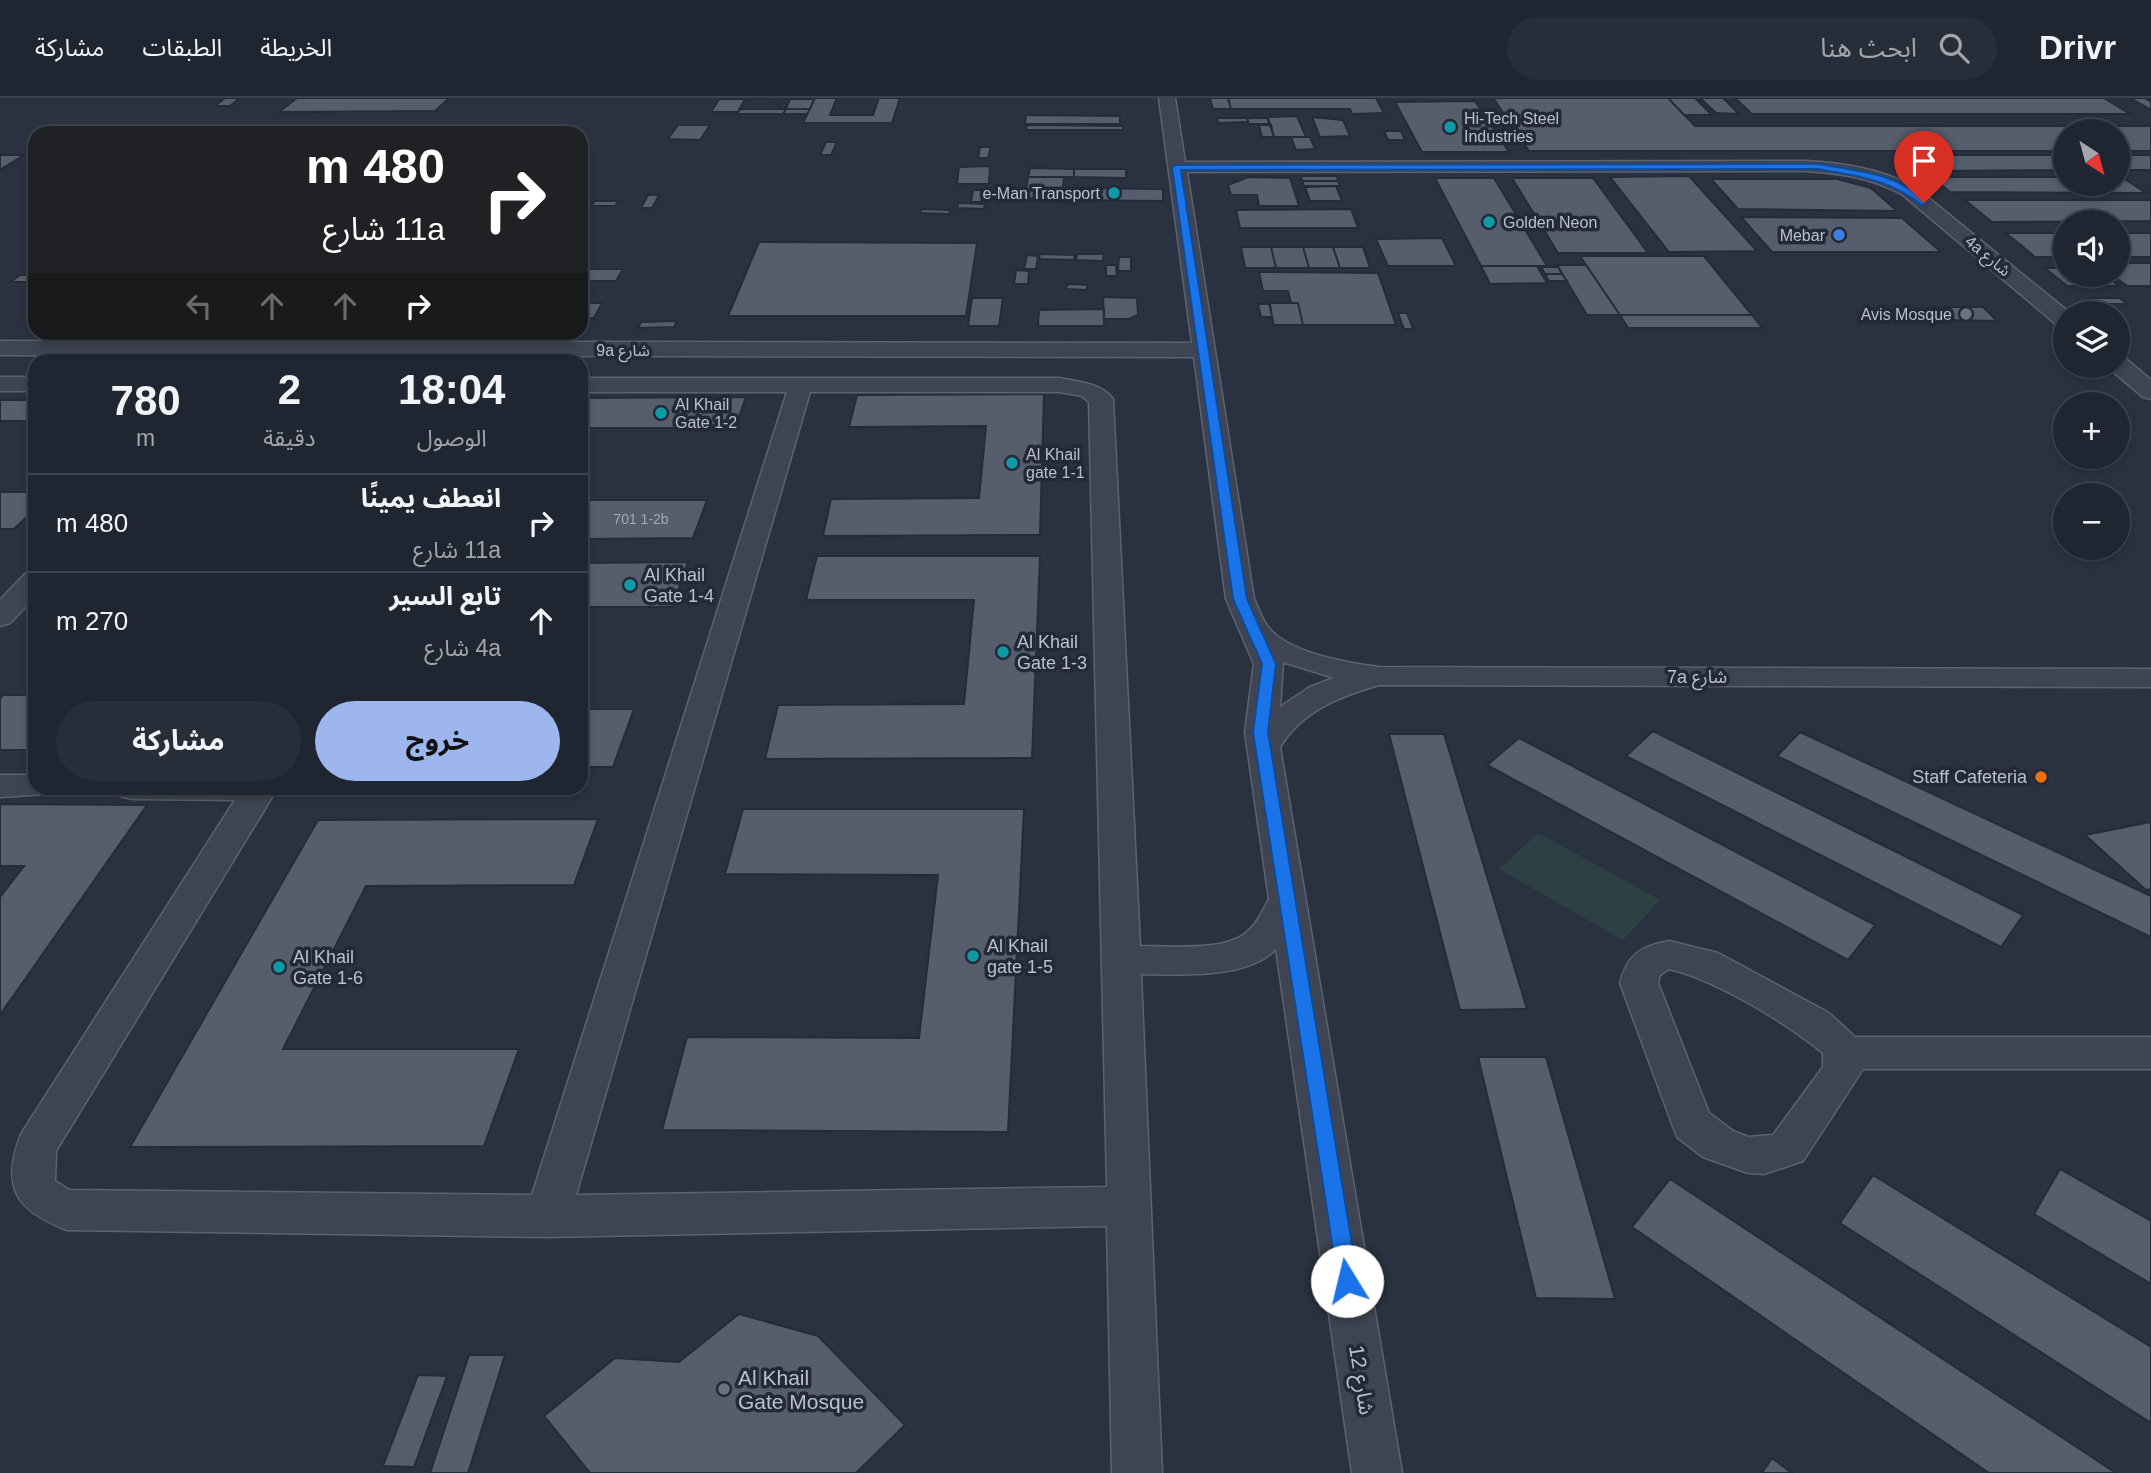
<!DOCTYPE html>
<html lang="ar">
<head>
<meta charset="utf-8">
<style>
  body { margin:0; font-family:Arial,"Noto Sans Arabic",sans-serif; background:#282e39; color:#f1f3f6; direction:rtl; height:100vh; display:flex; flex-direction:column; font-size:26px; white-space:nowrap }
  * { box-sizing:border-box; margin:0 }
  p { font-size:23px; color:#a2a5ab }
  .icon { flex:none; width:38px; height:38px; fill:none; stroke:currentColor; stroke-width:2; stroke-linecap:round; stroke-linejoin:round }
  .map { position:relative; flex:1; overflow:hidden; direction:ltr }
  .drawer { position:absolute; left:28px; top:256px; width:560px; height:441px; display:flex; flex-direction:column; background:#202631; border-radius:21px; box-shadow:0 4px 10px #0003,0 0 0 2px #3d434d; direction:rtl }
  .drawer>* { flex:none }
  .banner { position:absolute; left:28px; top:28px; width:560px; height:214px; border-radius:21px; box-shadow:0 4px 10px #0003,0 0 0 2px #3d434d; direction:rtl; background:#202124; color:#fff; overflow:hidden }
  .needle { width:46px; rotate:144deg }
  .buttons { position:absolute; left:2053px; top:21px; display:grid; gap:14px }
  .buttons a { display:grid; place-items:center; width:77px; height:77px; border-radius:50%; background:#202631; box-shadow:0 4px 10px #0003,0 0 0 2px #3d434d; font-size:35px }
  .pin { position:absolute; display:grid; place-items:center; width:60px; height:60px; color:#fff; margin:-72px -30px; border-radius:50% 50% 50% 0; rotate:-45deg; box-shadow:0 0 7px #0007 }
  .pin .icon { rotate:45deg }
  .me { position:absolute; width:77px; margin:-38px; rotate:351deg; stroke-linejoin:round; filter:drop-shadow(0 0 5px #0008) }
  .turn { display:flex; align-items:center; gap:24px; height:147px; padding:0 28px; font-size:32px }
  .turn .icon { width:91px; height:91px; stroke-width:2.5 }
  .turn b { display:block; font-size:49px; line-height:60px }
  .lanes { display:flex; align-items:center; height:66px; padding:0 28px; background:#0003; justify-content:center; gap:35px; direction:ltr }
  .lanes .off { opacity:.35 }
  .eta { display:flex; justify-content:space-evenly; align-items:center; height:119px; text-align:center }
  .eta b { font-size:42px; font-weight:700; line-height:49px }
  .action { display:flex; gap:14px; margin-top:auto; padding:14px 28px }
  .action a { flex:1; height:80px; border-radius:42px; background:#9db6ee; color:#111; font-size:28px; font-weight:700; line-height:80px; text-align:center }
  .action a+a { background:#282e39; color:#f1f3f6 }
  ul { padding:0; list-style:none }
  li { display:flex; align-items:center; gap:21px; height:98px; padding:0 28px; border-top:2px solid #3d434d }
  li div { flex:1 }
  li b { display:block; font-size:26px }
  li em { font-style:normal }
  header { display:flex; align-items:center; gap:42px; box-sizing:border-box; height:98px; padding:0 35px; background:#202631; border-bottom:2px solid #3d434d }
  header strong { font-size:33px }
  nav { display:flex; gap:38px; margin-inline-start:auto; font-size:24px }
  .search { width:490px; height:63px; background:#282e39; display:flex; align-items:center; gap:18px; box-sizing:border-box; padding:0 24px; border-radius:38px; color:#a2a5ab; font-size:26px }
  .map>svg:first-child { display:block }
  .green { fill:#2d4043 }
  .building { fill:#565e6e; stroke:#252b38; stroke-width:2 }
  .lines { fill:none; stroke-linecap:round; stroke-linejoin:round }
  .street-casing { stroke:#5c626e; stroke-width:3 }
  .street { fill:#3e4451; fill-rule:evenodd }
  .route { fill:#1a73e8; stroke:#114b97; stroke-width:2 }
  .culture-dot { fill:#0f9aa8; stroke:#232936; stroke-width:2.5 }
  .shop-dot { fill:#3f7fe0; stroke:#232936; stroke-width:2.5 }
  .worship-dot { fill:#6b7280; stroke:#232936; stroke-width:2.5 }
  .food-dot { fill:#e8710a; stroke:#232936; stroke-width:2.5 }
  .labels { text-anchor:middle; dominant-baseline:central; stroke-width:7; stroke-linejoin:round; paint-order:stroke }
  .number-label { font-size:14px; fill:#a2a8b4 }
  .far-poi-label { font-size:16px; fill:#bbc0cb; stroke:#232936; text-anchor:start }
  .far-street-label { font-size:16px; fill:#bbc0cb; stroke:#232936 }
  .poi-label { font-size:18px; fill:#bbc0cb; stroke:#232936; text-anchor:start }
  .street-label { font-size:18px; fill:#bbc0cb; stroke:#232936 }
  .near-poi-label { font-size:21px; fill:#bbc0cb; stroke:#232936; text-anchor:start }
  .near-street-label { font-size:21px; fill:#bbc0cb; stroke:#232936 }
</style>
</head>
<body>
<header>
<strong>Drivr</strong>
<div class="search"><svg class="icon" aria-label="search" viewBox="0 0 24 24"><circle cx="10" cy="10" r="6"/><path d="M15 15l6 6"/></svg>ابحث هنا</div>
<nav><a>الخريطة</a><a>الطبقات</a><a>مشاركة</a></nav>
</header>
<div class="map">
<svg width="2151" height="1375" viewBox="0 0 2151 1375">
  <rect width="100%" height="100%" fill="#2a3241"/>
  <path class="green" d="M1538 735 1660 802 1623 842 1499 771Z"/>
  <path class="building" d="M225 0H240L230 8H215Z
    M297 0H449L435 13 279 14Z
    M720 0H815L719 1Z
    M815 0H837L830 17H873L879 0H900L892 25H803Z
    M1210 0H1228L1231 11H1213Z
    M1228 0H1376L1384 15 1352 16 1350 11H1231Z
    M1493 0H1668L1695 28H2151V53H2118V33H2065V53H1529Z
    M1668 0H1695L1712 17H1684Z
    M1700 0H1723L1739 16 1716 15Z
    M1735 0H2104L2130 16H1752Z
    M2130 0H2145L2151 4V12Z
    M719 1H745L738 14H711Z
    M790 1H814L810 11H786Z
    M1475 3 1509 54H1422L1395 4Z
    M740 11H786L783 16H737Z
    M786 11H810L807 16H783Z
    M1026 17 1120 18V26H1025Z
    M1297 18 1306 39H1274L1267 19Z
    M1312 19 1343 22 1350 38 1320 39Z
    M1217 20H1247L1248 24 1218 25Z
    M1247 20H1268L1270 26H1249Z
    M678 27H710L700 42 668 41Z
    M1027 27 1123 28V32H1026Z
    M1259 27H1271L1274 39H1262Z
    M1384 33H1401L1405 42H1388Z
    M1291 39H1310L1315 51 1296 52Z
    M826 44H837L831 57H820Z
    M980 49H991L988 60H978Z
    M0 57H24L0 72Z
    M1905 57H2065V72L1924 73Z
    M2118 57H2151V72H2120Z
    M990 68 989 86H957L959 69Z
    M1030 70 1074 71V79H1028Z
    M1074 71H1126V80L1074 79Z
    M1301 78H1337L1338 83H1302Z
    M1689 78 1757 153 1669 154 1610 79Z
    M1028 79H1064L1062 101 1025 100Z
    M1248 79 1290 80 1299 108H1259L1257 97H1231L1228 87Z
    M1931 79H2065V86H2118V79H2122L2146 95 1950 94Z
    M1435 80H1494L1547 168H1481Z
    M1512 80H1593L1648 155H1558Z
    M1711 81H1837L1871 90 1897 113 1738 111Z
    M1302 83H1338L1340 88H1304Z
    M1336 88 1342 103H1310L1305 89Z
    M1066 90 1163 91V103L1065 102Z
    M973 92H984L981 104H971Z
    M648 97H659L652 110H641Z
    M1965 102H2151V123L1992 124Z
    M595 103H619L615 108H591Z
    M958 105 985 106 984 111 957 110Z
    M921 111 950 112 949 116 920 115Z
    M1351 111 1358 130H1240L1236 112Z
    M1741 119 1902 120 1941 154H1772Z
    M2006 135H2065V159H2035Z
    M2118 135H2151V159H2118Z
    M1442 140 1456 168H1388L1376 141Z
    M759 144 977 145 966 218H728Z
    M1241 149H1271L1276 170H1245Z
    M1271 149H1303L1309 170H1276Z
    M1303 149H1333L1340 170H1309Z
    M1333 149H1363L1370 170H1340Z
    M1040 156 1075 157 1074 162 1039 161Z
    M1077 156H1104L1103 163 1076 162Z
    M1027 157 1038 158 1036 171H1024Z
    M1580 158H1704L1752 217H1620Z
    M1119 159H1131V173H1118Z
    M2118 165H2151V188H2127L2112 177H2118Z
    M1106 167H1116L1117 178H1106Z
    M1557 167H1586L1620 217H1587Z
    M1481 168H1537L1547 185 1490 186Z
    M1541 169H1558L1562 176H1545Z
    M2045 170H2065V177H2105L2119 188H2067Z
    M581 171H623L616 183H581Z
    M1016 172 1029 173 1028 186H1014Z
    M1259 174 1378 175 1396 227H1303L1298 205H1291L1288 193H1263Z
    M1545 176H1562L1567 183H1549Z
    M20 177H35V184H11Z
    M1068 186 1088 187 1086 192 1065 191Z
    M1103 199 1137 200 1138 217 1129 221H1104Z
    M972 200H1003L999 228H968Z
    M2087 200H2120L2127 206H2094Z
    M589 205H602L594 220H581Z
    M1269 205H1298L1303 227H1274Z
    M1258 206H1270L1272 219H1261Z
    M1935 209H1983L1997 223 1949 222Z
    M1104 211V228H1038L1039 212Z
    M1398 215H1407L1413 231H1404Z
    M1620 217H1752L1762 230H1628Z
    M677 223 674 229 638 230 641 224Z
    M1044 296 1040 437 823 438 831 401 979 400 986 328 849 329 857 297Z
    M746 299 735 330H587L581 342V300Z
    M0 302H35V323H0Z
    M0 394H35V411L14 431H0Z
    M581 402H707L693 440 581 441Z
    M817 458H1040L1032 660 765 661 778 607 964 606 974 502H806Z
    M688 464 672 509H581V465Z
    M3 597H35V652H0V600Z
    M581 611H634L613 669H581Z
    M1653 633 2023 817 2001 849 1626 658Z
    M1800 634 2151 798V839L1777 658Z
    M1389 636H1444L1527 911 1460 912Z
    M1519 640 1875 827 1848 862 1487 667Z
    M0 706 147 707 0 917V799L24 768H0Z
    M743 711H1024L1008 1034 662 1032 687 939 919 940 938 777 725 776Z
    M598 721 574 787 366 788 283 951H519L484 1048 130 1049 318 722Z
    M2151 724V791L2146 792 2085 737Z
    M1478 959H1546L1615 1201 1536 1200Z
    M2060 1071 2151 1123V1186L2034 1116Z
    M1873 1077 2151 1249V1325L1840 1125Z
    M1670 1081 2116 1375H1989L1632 1129Z
    M739 1216 818 1238 905 1327 856 1375H590L544 1318 615 1260 679 1264Z
    M469 1257H505L468 1375H430Z
    M418 1277 447 1278 414 1369 383 1368Z
    M1772 1360 1792 1375H1762Z"/>
  <g class="lines">
    <defs>
      <path id="street" d="M1159 0H1175L1185 64 1805 63C1844 65 1881 71 1915 89L2070 215H2065V228L2057 227 1903 97C1872 80 1840 75 1805 73L1187 74 1254 501C1258 509 1261 519 1266 526 1284 555 1348 565 1379 569L2151 571V589L1379 587C1339 599 1303 612 1280 649L1402 1375H1352L1276 851C1248 881 1179 877 1141 876L1162 1375H1112L1107 1128 547 1139 67 1132C17 1113 0 1090 21 1036L235 702 132 701 120 698 116 690 277 691 56 1053 55 1083 69 1092 532 1097 787 294H581V280H1060C1078 284 1101 285 1113 301L1140 848C1169 848 1227 854 1248 833 1258 825 1263 812 1269 801L1245 634 1254 566 1226 501 1194 259 0 257V243L1192 245ZM810 294H1060L1082 298 1089 304 1107 1089 576 1097ZM1283 564 1334 580 1310 589 1280 609Z
        M2118 259 2126 261 2151 282V301L2143 299 2110 271 2108 268H2118Z
        M0 279H35V293H0Z
        M35 474V499L10 525 0 528V502L25 476Z
        M0 677H35V690H51L47 696 0 699Z
        M1669 843 1718 855 1829 915 1855 939H2151V971H1863L1803 1063 1764 1076 1748 1075 1703 1059 1677 1039 1620 885C1627 857 1641 848 1669 843ZM1669 871C1716 882 1785 924 1823 955V969L1773 1037 1748 1039 1733 1033 1709 1015 1658 885 1660 877Z"/>
    </defs>
    <use href="#street" class="street-casing"/>
    <use href="#street" class="street"/>
  </g>
  <path class="route" d="M1818 66C1857 73 1899 75 1928 105L1921 107C1890 81 1856 78 1818 71L1181 72 1247 501 1276 566 1268 634 1358 1183 1355 1190 1347 1193 1339 1190 1253 634 1262 566 1233 501 1172 69 1176 67Z"/>
  <g class="culture-dot">
    <circle cx="1450" cy="29" r="7"/>
    <circle cx="1114" cy="95" r="7"/>
    <circle cx="1489" cy="124" r="7"/>
    <circle cx="661" cy="315" r="7"/>
    <circle cx="1012" cy="365" r="7"/>
    <circle cx="630" cy="487" r="7"/>
    <circle cx="1003" cy="554" r="7"/>
    <circle cx="973" cy="858" r="7"/>
    <circle cx="279" cy="869" r="7"/>
  </g>
  <circle class="shop-dot" cx="1839" cy="137" r="7"/>
  <g class="worship-dot">
    <circle cx="1966" cy="216" r="7"/>
    <circle cx="724" cy="1291" r="7"/>
  </g>
  <circle class="food-dot" cx="2041" cy="679" r="7"/>
  <g class="labels">
    <g class="number-label">
      <text x="641" y="421">701 1-2b</text>
    </g>
    <g class="far-poi-label">
      <text x="1464" y="20">Hi-Tech Steel<tspan x="1464" dy="18">Industries</tspan></text>
      <text x="1100" y="95" text-anchor="end">e-Man Transport</text>
      <text x="1503" y="124">Golden Neon</text>
      <text x="1825" y="137" text-anchor="end">Mebar</text>
      <text x="1952" y="216" text-anchor="end">Avis Mosque</text>
      <text x="675" y="306">Al Khail<tspan x="675" dy="18">Gate 1-2</tspan></text>
      <text x="1026" y="356">Al Khail<tspan x="1026" dy="18">gate 1-1</tspan></text>
    </g>
    <g class="far-street-label">
      <text transform="translate(1988 158) rotate(40)">4a شارع</text>
      <text x="623" y="252">9a شارع</text>
    </g>
    <g class="poi-label">
      <text x="644" y="477">Al Khail<tspan x="644" dy="21">Gate 1-4</tspan></text>
      <text x="1017" y="544">Al Khail<tspan x="1017" dy="21">Gate 1-3</tspan></text>
      <text x="2027" y="679" text-anchor="end">Staff Cafeteria</text>
      <text x="987" y="848">Al Khail<tspan x="987" dy="21">gate 1-5</tspan></text>
      <text x="293" y="859">Al Khail<tspan x="293" dy="21">Gate 1-6</tspan></text>
    </g>
    <g class="street-label">
      <text x="1697" y="579">7a شارع</text>
    </g>
    <g class="near-poi-label">
      <text x="738" y="1279">Al Khail<tspan x="738" dy="24">Gate Mosque</tspan></text>
    </g>
    <g class="near-street-label">
      <text transform="translate(1362 1282) rotate(81)">شارع 12</text>
    </g>
  </g>
</svg>
<div class="buttons">
<a><svg class="needle" viewBox="-14 -14 28 28"><path d="M0-13l5 13h-10z" fill="#e53935"/><path d="M0 13l5-13h-10z" fill="#a2a5ab"/></svg></a>
<a><svg class="icon" aria-label="sound" viewBox="0 0 24 24"><path d="M4 9h4l5-4v14l-5-4H4zM17 9q2 3 0 6"/></svg></a>
<a><svg class="icon" aria-label="layers" viewBox="0 0 24 24"><path d="M12 4l9 5-9 5-9-5zM3 14l9 5 9-5"/></svg></a>
<a>+</a>
<a>−</a>
</div>
<div class="pin" style="left:1924px;top:105px;background:#d93025"><svg class="icon" aria-label="arrive" viewBox="0 0 24 24"><path d="M6 21V4h12l-3 4 3 4H6"/></svg></div>
<svg class="me" style="left:1347px;top:1183px" viewBox="-20 -20 40 40"><circle r="19" fill="#fff"/><path d="M0-13L10 11 0 6-10 11z" fill="#1a73e8"/></svg>
<div class="banner">
<div class="turn"><svg class="icon" aria-label="right" viewBox="0 0 24 24"><path d="M7 20v-9h11M14 6l5 5-5 5"/></svg><div><b>480 m</b>11a شارع</div></div>
<div class="lanes"><svg class="icon off" aria-label="left" viewBox="0 0 24 24"><path d="M17 20v-9H6M10 6l-5 5 5 5"/></svg><svg class="icon off" aria-label="ahead" viewBox="0 0 24 24"><path d="M12 20V5M6 11l6-6 6 6"/></svg><svg class="icon off" aria-label="ahead" viewBox="0 0 24 24"><path d="M12 20V5M6 11l6-6 6 6"/></svg><svg class="icon" aria-label="right" viewBox="0 0 24 24"><path d="M7 20v-9h11M14 6l5 5-5 5"/></svg></div>
</div>
<section class="drawer">
<div class="eta">
<div><b>18:04</b><p>الوصول</p></div>
<div><b>2</b><p>دقيقة</p></div>
<div><b>780</b><p>m</p></div>
</div>
<ul>
<li><svg class="icon" aria-label="right" viewBox="0 0 24 24"><path d="M7 20v-9h11M14 6l5 5-5 5"/></svg><div><b>انعطف يمينًا</b><p>11a شارع</p></div><em>480 m</em></li>
<li><svg class="icon" aria-label="ahead" viewBox="0 0 24 24"><path d="M12 20V5M6 11l6-6 6 6"/></svg><div><b>تابع السير</b><p>4a شارع</p></div><em>270 m</em></li>
</ul>
<div class="action"><a>خروج</a><a>مشاركة</a></div>
</section>
</div>
</body>
</html>
